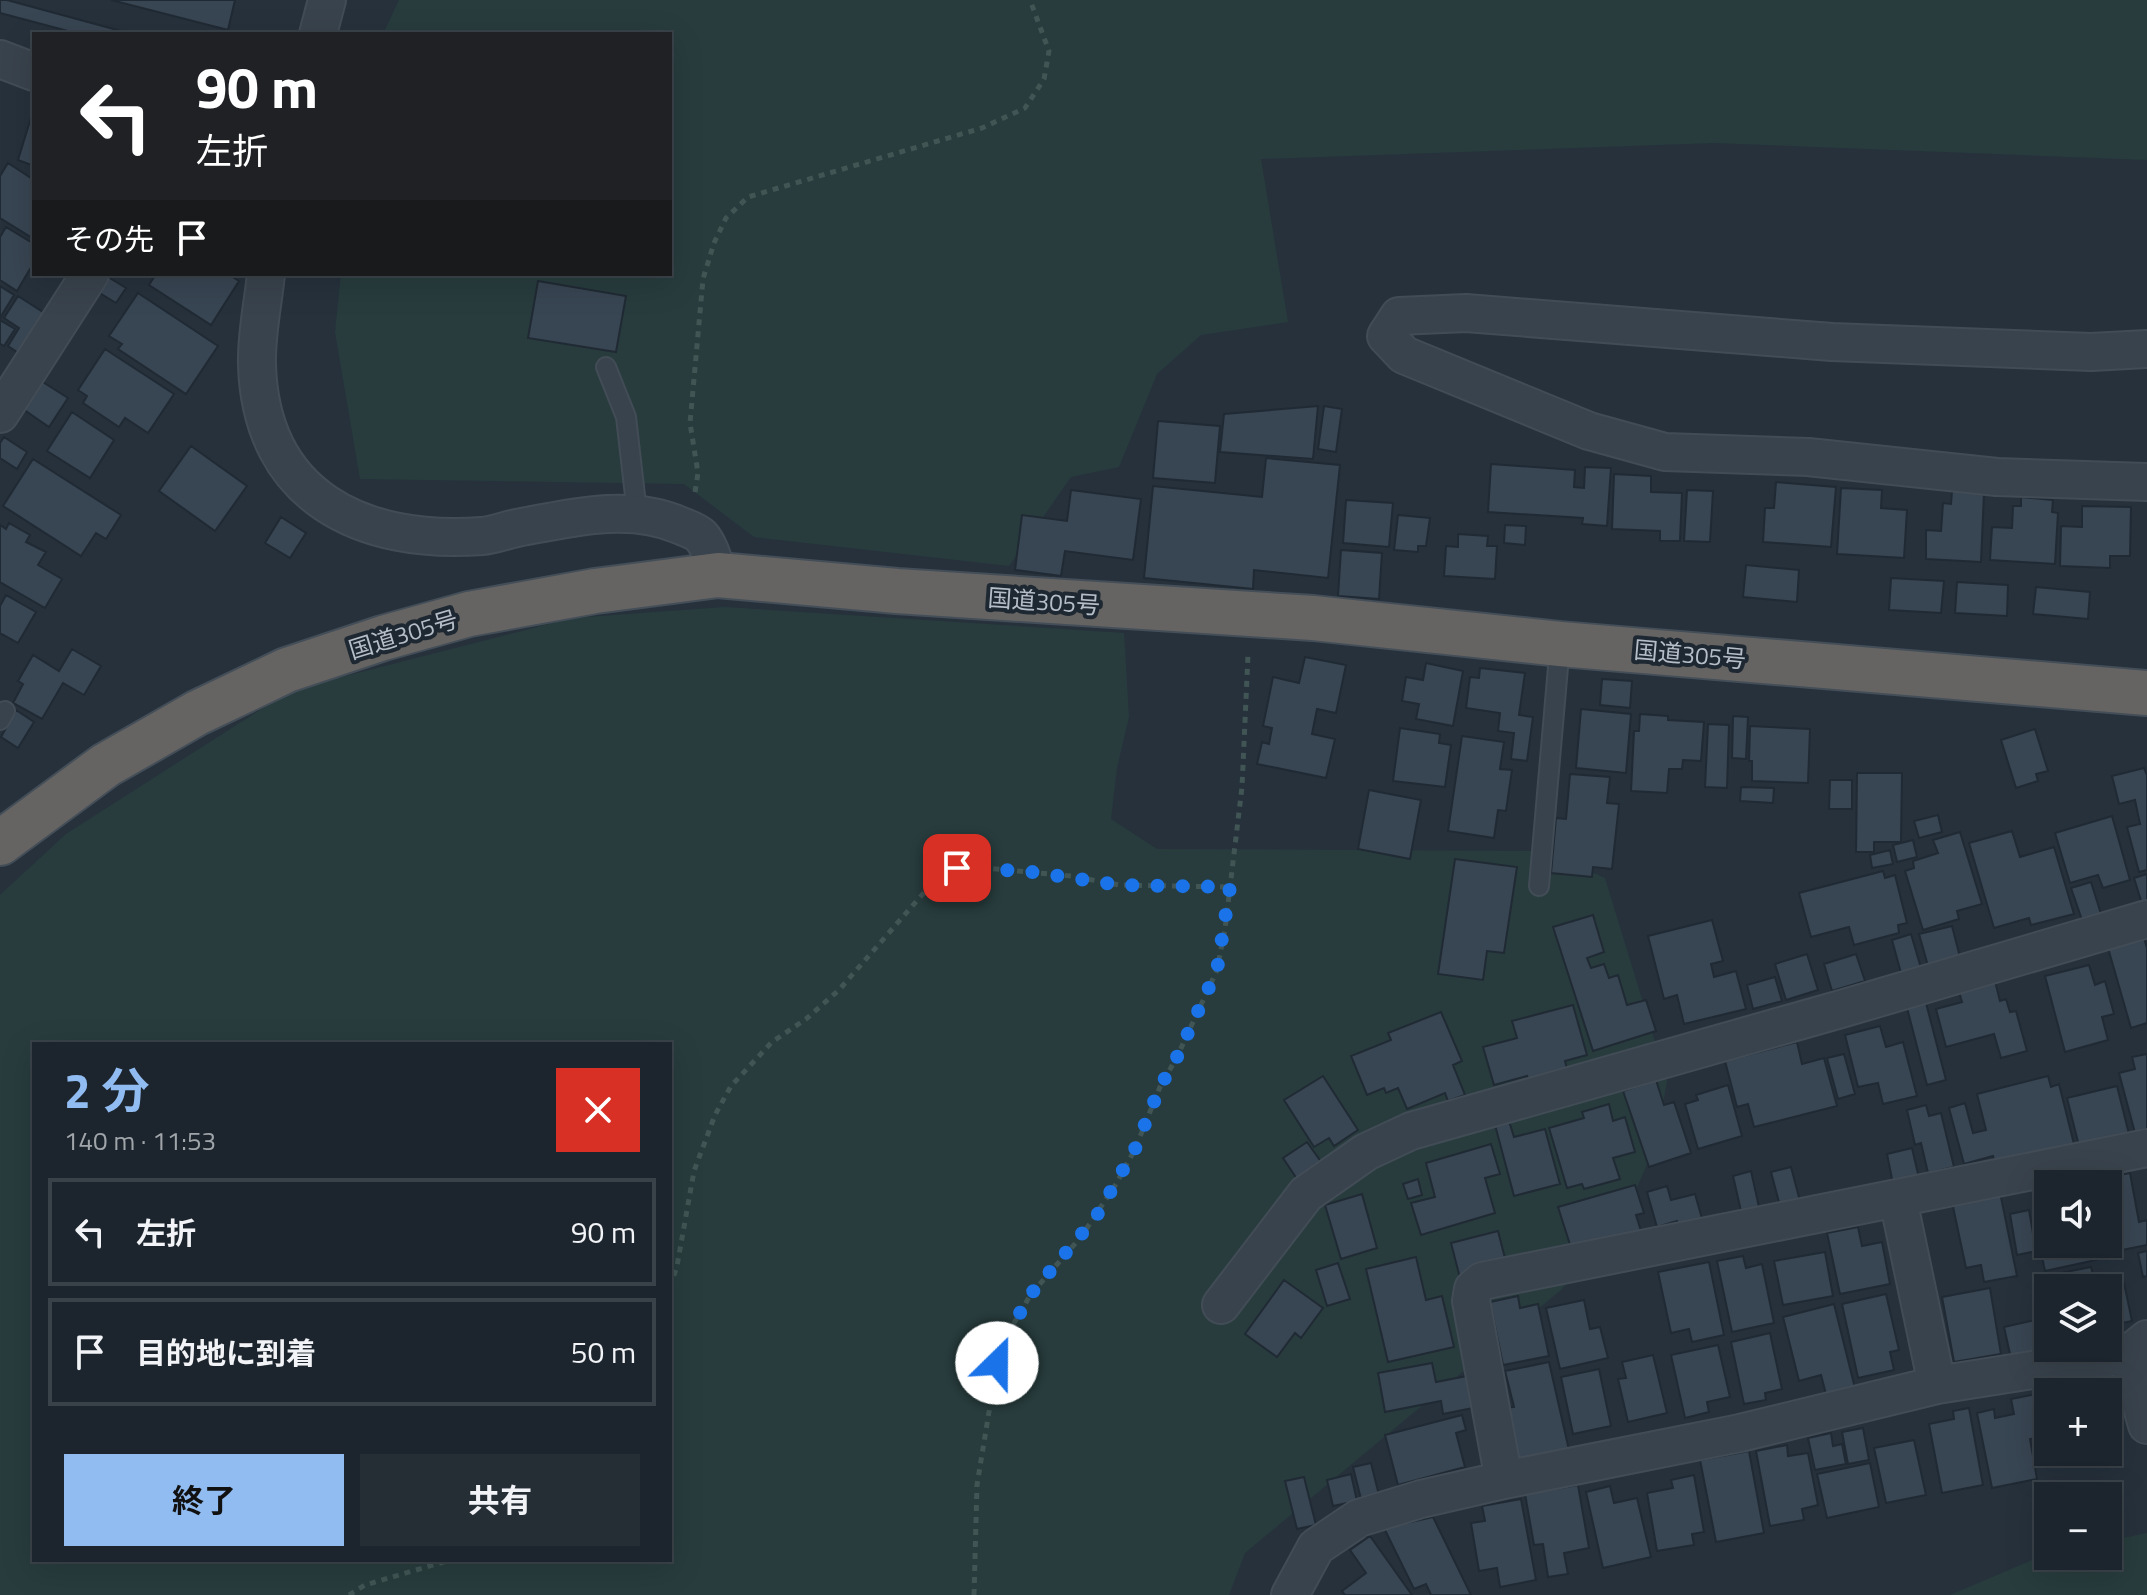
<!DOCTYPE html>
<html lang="ja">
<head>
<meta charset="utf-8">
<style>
  body { margin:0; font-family:"Titillium Web","Noto Sans JP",sans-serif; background:#252d35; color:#f1f3f6; height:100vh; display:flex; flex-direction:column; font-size:30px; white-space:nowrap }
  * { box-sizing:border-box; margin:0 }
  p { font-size:26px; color:#a0a5aa }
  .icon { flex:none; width:44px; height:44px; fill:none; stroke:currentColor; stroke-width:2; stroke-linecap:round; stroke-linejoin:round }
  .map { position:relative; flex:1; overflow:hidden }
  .drawer { position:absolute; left:32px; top:1042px; width:640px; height:520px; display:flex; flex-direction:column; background:#1c252d; border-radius:0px; box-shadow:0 8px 32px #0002,0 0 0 2px #3a4249 }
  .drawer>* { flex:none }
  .guide { position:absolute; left:32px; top:32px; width:640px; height:244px; border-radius:0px; box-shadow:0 8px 32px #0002,0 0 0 2px #3a4249; background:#202124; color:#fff; overflow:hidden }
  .fabs { position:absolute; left:2034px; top:1170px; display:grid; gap:16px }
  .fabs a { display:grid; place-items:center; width:88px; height:88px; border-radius:0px; background:#1c252d; box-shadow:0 8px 32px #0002,0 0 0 2px #3a4249; font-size:40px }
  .pin { position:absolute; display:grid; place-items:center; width:68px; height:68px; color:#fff; margin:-34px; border-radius:16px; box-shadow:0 4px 12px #0006 }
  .me { position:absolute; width:88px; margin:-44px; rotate:23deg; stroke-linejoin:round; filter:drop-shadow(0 0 6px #0008) }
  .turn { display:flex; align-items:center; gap:28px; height:168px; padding:0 32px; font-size:36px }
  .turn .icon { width:104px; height:104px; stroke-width:2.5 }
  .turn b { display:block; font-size:56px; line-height:68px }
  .then { display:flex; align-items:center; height:76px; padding:0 32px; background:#0003; gap:16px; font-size:30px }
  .round { display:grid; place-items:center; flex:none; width:84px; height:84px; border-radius:0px; background:#252d35 }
  .summary { display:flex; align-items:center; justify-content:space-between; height:136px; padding:0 32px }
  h1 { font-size:48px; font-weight:700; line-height:60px; color:#91bcf1 }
  .cta { display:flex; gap:16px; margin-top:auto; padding:16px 32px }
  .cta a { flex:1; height:92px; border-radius:0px; background:#91bcf1; color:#111; font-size:32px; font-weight:700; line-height:92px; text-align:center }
  .cta a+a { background:#252d35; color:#f1f3f6 }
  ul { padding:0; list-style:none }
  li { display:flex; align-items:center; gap:24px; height:108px; margin:0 16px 12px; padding:0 16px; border:4px solid #3a4249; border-radius:0px }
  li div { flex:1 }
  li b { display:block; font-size:30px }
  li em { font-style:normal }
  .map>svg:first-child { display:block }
  .green { fill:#283c3d; fill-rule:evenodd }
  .building { fill:#384552; stroke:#202a34; stroke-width:2 }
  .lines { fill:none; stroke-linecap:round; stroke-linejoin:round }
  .service-casing { stroke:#424c56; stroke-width:22 }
  .minor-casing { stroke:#424c56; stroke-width:40 }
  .trunk-casing { stroke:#444e58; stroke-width:48 }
  .path { stroke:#415555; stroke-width:5; stroke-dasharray:6 6; stroke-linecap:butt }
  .service { stroke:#39434d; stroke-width:18 }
  .minor { stroke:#39434d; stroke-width:36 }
  .trunk { stroke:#656462; stroke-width:44 }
  .route { stroke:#1a73e8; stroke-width:14; stroke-dasharray:0 25.2 }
  .labels { text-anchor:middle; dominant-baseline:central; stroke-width:8; stroke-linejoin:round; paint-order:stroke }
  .street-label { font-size:24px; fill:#b5bec8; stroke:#1e2832 }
</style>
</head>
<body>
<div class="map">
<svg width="2147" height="1595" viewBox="0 0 2147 1595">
  <rect width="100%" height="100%" fill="#26313c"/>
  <path class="green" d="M399 0H2147V160L1714 143 1261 159 1288 322 1201 335 1157 374 1119 467 1071 477 1009 566 754 537 684 484 360 479 335 332 341 274H670V34H383Z
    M725 607 1124 633 1129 717 1117 768 1111 819 1157 849 1546 851 1605 878 1667 1081 1656 1144 1628 1208 1562 1289 1245 1553 1229 1595H0V895L66 834 291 690 572 618ZM34 1044H670V1560H34Z
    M2147 1533V1595H1950L2044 1555 2108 1556V1541Z"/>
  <path class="building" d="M0 0H7L132 34H79L0 13Z
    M111 0H235L228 30Z
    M34 108V166L18 160Z
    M8 163 34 180V239L0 218V176Z
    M6 227 34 244V272L30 269 17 291 0 280V237Z
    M156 274H228L239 281 211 325 149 285Z
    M108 277 126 288 116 303 98 292Z
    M538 281 626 296 616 352 528 338Z
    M0 286 14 295 0 318Z
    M138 293 218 346 186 394 118 349 122 344 109 336Z
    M18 296 46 314 20 354 8 346 19 328 4 318Z
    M0 320 15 329 4 346 0 344Z
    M105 349 174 394 148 433 125 418 119 427 83 403 87 396 78 390Z
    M38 379 68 398 49 427 20 407Z
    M1318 406 1313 459 1220 452 1224 414Z
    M1324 406 1342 409 1336 452 1318 449Z
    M72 412 114 440 90 478 47 451Z
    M1158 421 1220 426 1215 483 1153 478Z
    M4 437 27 452 17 469 0 458V443Z
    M191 446 247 486 215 531 159 491Z
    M1266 458 1340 465 1328 578 1254 570 1253 589 1144 578 1153 486 1262 497Z
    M33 459 121 515 106 539 96 533 81 556 3 506Z
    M1491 464 1575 470 1574 487 1584 488 1585 467 1611 468 1607 526 1582 524 1583 518 1488 512Z
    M1614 474 1651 476V492L1682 493 1680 541H1660V531L1612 529Z
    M1776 482 1836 487 1831 547 1763 542 1765 508H1774Z
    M1841 488 1882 490 1881 508 1907 510 1904 558 1837 554Z
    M1071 490 1141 499 1133 560 1065 551 1061 576 1015 570 1022 515 1067 521Z
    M1687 490 1713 491 1710 542 1684 541Z
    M1952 491 1984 493 1981 562 1926 559V530L1941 531 1943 503 1951 504Z
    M2021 497 2053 500 2052 512 2058 513 2055 564 1990 560 1992 527 2012 528 2013 506H2021Z
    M1346 500 1393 503 1389 547 1343 543Z
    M2082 506 2131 507 2130 556H2110V568L2060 566 2061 526 2082 527Z
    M1398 515 1430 518 1426 546H1418V552L1394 550Z
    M281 517 306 533 290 558 265 543Z
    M9 523 30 535 26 542 46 552 38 565 62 579 45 608 0 582V525L6 529Z
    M1505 525 1526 526 1525 545 1504 543Z
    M1458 534 1488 536 1487 546H1497L1495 579 1444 576 1446 546 1458 547Z
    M1341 550 1382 553 1379 599 1338 596Z
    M1746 565 1799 570 1797 602 1743 597Z
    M1891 578 1944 581 1941 613 1889 610Z
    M1957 582 2008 585 2007 616 1955 613Z
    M2036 587 2090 592 2088 619 2033 614Z
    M6 595 36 612 18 643 0 633V606Z
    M72 649 101 666 84 695 63 683 42 719 13 703 23 684 18 681 33 655 59 671Z
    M1305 657 1346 665 1336 713 1317 709 1312 734 1335 739 1326 778 1257 764 1262 742 1269 744 1272 728 1263 726 1273 677 1299 683Z
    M1426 663 1463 671 1453 726 1416 719 1419 704 1402 701 1406 677 1423 680Z
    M1480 668 1525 673 1519 715 1533 717 1527 761 1511 759 1514 733 1498 731 1500 713 1466 708 1470 677 1479 678Z
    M1602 679 1632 681 1630 708 1600 705Z
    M1581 709 1631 714 1626 773 1576 768Z
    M16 710 34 722 18 748 1 737Z
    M1640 714 1668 716V720L1704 722 1701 761 1683 760 1682 769H1669L1667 793 1631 791 1634 731H1639Z
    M1733 716 1748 717 1746 759 1732 758Z
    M1708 724 1729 725 1727 788 1705 787Z
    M1750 726 1810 729 1808 783 1752 781V761H1749Z
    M1400 728 1440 734 1439 743 1451 745 1445 787 1393 781Z
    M2035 729 2048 771 2036 774 2038 781 2016 788 2001 740Z
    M1462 736 1504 742 1500 769 1512 770 1506 811 1498 810 1494 838 1448 831Z
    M2144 768 2147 775V870L2139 872 2127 827 2140 824 2135 800 2119 804 2112 776Z
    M1857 773H1902L1901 842H1874V852H1856Z
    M1570 774 1610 777 1607 803 1619 804 1612 869 1593 867 1592 877 1551 873 1556 818 1566 819Z
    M1830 780H1852V809H1829Z
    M1741 787 1774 788 1773 803 1740 801Z
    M1369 790 1421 800 1410 859 1358 849Z
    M1938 815 1942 832 1919 838 1914 821Z
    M2112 816 2130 880 2103 888 2098 875 2070 883 2055 833Z
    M2012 831 2020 857 2054 847 2074 914 2031 925 2029 918 1994 928 1969 843Z
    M1960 832 1982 904 1957 911 1959 919 1923 930 1905 871 1914 868 1913 861 1938 853 1933 840Z
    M1913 840 1917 857 1897 862 1893 845Z
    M1890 850 1893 864 1872 868 1870 855Z
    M1455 859 1517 867 1504 953 1487 951 1483 980 1438 974Z
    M1883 871 1885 878 1895 875 1907 923 1898 925 1899 933 1854 945 1849 927 1811 937 1799 893Z
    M2147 874V903L2142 904 2134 878Z
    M2091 882 2101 914 2082 920 2071 888Z
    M1593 915 1604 952 1587 958 1591 968 1604 964 1609 978 1618 975 1627 1005 1646 1000 1656 1031 1593 1051 1553 927Z
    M1712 920 1723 961 1711 964 1714 977 1736 971 1746 1009 1684 1024 1677 995 1664 999 1648 936Z
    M1952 926 1960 957 1928 966 1919 934Z
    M1911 934 1921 968 1901 973 1892 940Z
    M2144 938 2147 948V1023L2131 1028 2108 948Z
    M1807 954 1818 990 1786 1000 1775 964Z
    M1856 954 1865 981 1832 991 1824 964Z
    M2089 965 2095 985 2105 981 2114 1014 2102 1017 2108 1040 2065 1052 2045 976Z
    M1775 977 1782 1001 1753 1009 1747 985Z
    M1995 981 2000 1001 2006 999 2010 1012 2016 1011 2027 1051 2001 1058 1994 1034 1946 1047 1936 1009 1962 1002 1959 992Z
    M1925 999 1946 1080 1927 1085 1906 1004Z
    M1573 1005 1587 1055 1565 1061 1568 1073 1530 1084 1527 1076 1494 1085 1483 1047 1517 1038 1512 1021Z
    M1441 1012 1462 1061 1453 1065 1465 1095 1448 1101 1445 1093 1407 1109 1398 1088 1386 1093 1384 1088 1367 1095 1351 1056 1391 1040 1388 1033Z
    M1880 1026 1886 1047 1903 1042 1917 1096 1883 1104 1878 1083 1858 1087 1845 1035Z
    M1797 1042 1802 1064 1824 1058 1837 1106 1754 1127 1748 1104 1737 1107 1725 1061Z
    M1844 1054 1855 1094 1838 1099 1827 1058Z
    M2147 1054V1130L2135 1133 2119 1073 2135 1069 2132 1057Z
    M1323 1076 1358 1130 1334 1146 1329 1138 1314 1147 1284 1100Z
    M2048 1076 2051 1087 2059 1084 2074 1144 1995 1164 1993 1156 1964 1164 1949 1108 1965 1103 1973 1133 1986 1130 1977 1094Z
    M1656 1080 1664 1105 1674 1102 1691 1153 1649 1167 1623 1091Z
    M1728 1085 1742 1136 1698 1149 1685 1104 1698 1100 1696 1095Z
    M2117 1086 2129 1134 2079 1146 2067 1098Z
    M1609 1104 1613 1121 1625 1117 1635 1152 1613 1158 1620 1179 1584 1189 1582 1184 1567 1188 1549 1128 1584 1118 1582 1112Z
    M1926 1105 1929 1116 1941 1113 1954 1167 1928 1173 1921 1143 1915 1145 1907 1110Z
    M1509 1121 1514 1137 1545 1129 1560 1184 1514 1196 1495 1125Z
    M1307 1142 1324 1166 1299 1182 1283 1158Z
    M1491 1144 1500 1174 1485 1178 1495 1213 1421 1235 1411 1203 1435 1197 1426 1163Z
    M1912 1148 1919 1178 1893 1184 1887 1154Z
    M1791 1167 1800 1201 1780 1206 1771 1172Z
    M1751 1171 1759 1207 1741 1211 1733 1176Z
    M2130 1173 2139 1222 2147 1220V1245L2102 1254 2100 1244H2108V1184H2088V1181Z
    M1418 1179 1422 1195 1408 1199 1403 1184Z
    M1635 1185 1644 1213 1636 1215 1642 1234 1573 1254 1558 1207Z
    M1667 1186 1671 1200 1695 1194 1703 1222 1679 1228 1677 1221 1657 1227 1647 1192Z
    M2000 1192 2017 1276 1984 1282 1981 1265 1966 1268 1952 1202Z
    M1362 1194 1377 1248 1341 1259 1325 1205Z
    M2029 1210 2036 1251 2017 1255 2010 1214Z
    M2048 1217V1244H2092L2096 1260 2045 1271 2034 1220Z
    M1858 1227 1862 1246 1882 1242 1890 1284 1840 1294 1827 1233Z
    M1498 1231 1507 1266 1460 1278 1451 1243Z
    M2147 1251V1276L2143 1277 2138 1253Z
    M1825 1252 1833 1296 1783 1305 1774 1261Z
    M1743 1256 1746 1268 1762 1264 1774 1323 1732 1332 1717 1261Z
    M1416 1257 1426 1300 1442 1296 1454 1347 1388 1362 1366 1269Z
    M1709 1262 1724 1335 1692 1342 1689 1329 1671 1333 1658 1272Z
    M1338 1263 1350 1299 1327 1306 1316 1270Z
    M2091 1267 2096 1288H2054L2051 1275Z
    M1284 1280 1323 1308 1301 1338 1295 1333 1277 1357 1245 1334Z
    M2124 1283 2132 1321 2108 1326V1288H2096Z
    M1990 1288 2001 1354 1954 1362 1942 1297Z
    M1886 1294 1899 1350 1890 1352 1894 1370 1858 1378 1842 1304Z
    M1518 1296 1520 1308 1538 1304 1549 1356 1503 1365 1490 1302Z
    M1584 1300 1590 1329 1600 1327 1608 1358 1560 1369 1546 1308Z
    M1834 1304 1856 1392 1827 1398 1821 1375 1799 1381 1783 1317Z
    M2048 1317V1348H2055L2057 1354 2012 1363 2004 1327Z
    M1770 1333 1782 1389 1765 1393 1766 1400 1744 1404 1731 1342Z
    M1718 1345 1730 1397 1707 1402 1709 1412 1685 1418 1671 1355Z
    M1653 1355 1667 1413 1628 1422 1618 1379 1626 1378 1622 1362Z
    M1549 1362 1569 1450 1518 1461 1506 1408 1514 1407 1505 1371Z
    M1432 1363 1436 1382 1467 1376 1473 1408 1443 1414 1441 1401 1385 1412 1378 1373Z
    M1599 1369 1611 1426 1573 1434 1561 1377Z
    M2112 1371 2121 1412 2108 1415V1392H2048V1424L2040 1387Z
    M2036 1394 2045 1436 2030 1439 2037 1479 1992 1488 1977 1413 1994 1409 1995 1418 2014 1414 2011 1399Z
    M1969 1408 1983 1485 1942 1493 1929 1424 1954 1419 1953 1411Z
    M1462 1415 1466 1430 1456 1433 1465 1467 1398 1485 1385 1435Z
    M1863 1428 1869 1460 1848 1464 1842 1432Z
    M1831 1433 1833 1446 1842 1444 1846 1464 1815 1470 1808 1438Z
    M1914 1440 1926 1495 1886 1503 1874 1448Z
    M1787 1445 1788 1456 1808 1453 1818 1505 1802 1509 1804 1520 1770 1526 1756 1451Z
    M1749 1451 1764 1533 1716 1542 1700 1460Z
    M1371 1463 1379 1495 1361 1499 1353 1467Z
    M1870 1463 1879 1507 1827 1518 1817 1474Z
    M1351 1474 1357 1501 1333 1506 1327 1480Z
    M1694 1475 1704 1532 1692 1534 1694 1545 1657 1551 1647 1493 1673 1488 1671 1480Z
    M1304 1477 1316 1525 1297 1529 1285 1481Z
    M1578 1485 1589 1548 1564 1553 1568 1574 1548 1577 1543 1544 1534 1545 1525 1494Z
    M1610 1486 1614 1503 1637 1498 1651 1557 1603 1568 1586 1492Z
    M1521 1499 1536 1580 1500 1587 1497 1568 1479 1571 1471 1523 1485 1521 1482 1506Z
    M1433 1517 1471 1595H1431L1426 1584 1414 1589 1384 1528Z
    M1370 1536 1412 1595H1345L1342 1591 1366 1573 1350 1550Z"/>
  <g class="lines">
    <defs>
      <path id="service" d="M606 367 626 417 637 513
        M0 720 5 711
        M1539 886 1560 644"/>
      <path id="minor" d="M318 34 327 0
        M0 59 34 72
        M266 274C263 304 256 335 257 365 261 497 362 545 482 536 494 535 506 530 517 528 570 518 629 503 679 525 686 528 696 531 701 536 710 546 714 563 718 575
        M2147 349 2091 352 1832 342 1466 313 1399 316 1386 336 1404 355 1589 431 1665 452 1808 457 1997 477 2147 482
        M0 414 90 274
        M1898 1199 1937 1385
        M1221 1305 1306 1194 1366 1152 1411 1131 1841 1009 2147 919
        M2127 1355 2147 1425
        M1504 1480 1471 1301 1473 1289 1482 1281 2147 1148
        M1290 1595 1316 1547 1359 1518 1421 1499 1504 1480 1740 1433 1937 1385 2127 1355 2147 1339"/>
      <path id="trunk" d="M0 843 106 765 197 713 287 670 383 638 469 614 595 591 718 575 897 591 1313 618 1560 644 2147 693"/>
    </defs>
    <use href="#service" class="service-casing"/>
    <use href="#minor" class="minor-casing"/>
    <use href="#trunk" class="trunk-casing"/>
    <path class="path" d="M695 492 698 473 690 423 703 279 714 243 726 218 748 197 982 128 1025 108 1044 79 1049 51 1030 0
      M670 1287 677 1266 694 1171 715 1115 731 1086 772 1042 806 1019 839 990 935 880 957 868H985L1071 876 1119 885 1230 887
      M349 1595 365 1585 450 1560
      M974 1595 977 1485 997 1363 1013 1325 1031 1294 1081 1237 1116 1184 1135 1149 1160 1087 1177 1057 1217 970 1225 929 1242 787 1248 655"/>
    <use href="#service" class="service"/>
    <use href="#minor" class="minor"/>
    <use href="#trunk" class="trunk"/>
  </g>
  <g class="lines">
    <path class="route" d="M957 868 1025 871 1119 885 1230 887 1217 970 1177 1057 1160 1087 1135 1149 1096 1217 1031 1294 1013 1325 997 1363"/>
  </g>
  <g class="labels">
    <g class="street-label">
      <text transform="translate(1044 601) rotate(4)">国道305号</text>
      <text transform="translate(403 634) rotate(-17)">国道305号</text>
      <text transform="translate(1690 654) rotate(5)">国道305号</text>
    </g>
  </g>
</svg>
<div class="fabs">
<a><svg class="icon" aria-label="sound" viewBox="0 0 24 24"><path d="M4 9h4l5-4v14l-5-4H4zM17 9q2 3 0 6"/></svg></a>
<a><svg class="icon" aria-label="layers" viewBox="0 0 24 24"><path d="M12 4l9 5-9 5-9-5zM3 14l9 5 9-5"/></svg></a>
<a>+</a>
<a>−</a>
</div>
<div class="pin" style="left:957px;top:868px;background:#d93025"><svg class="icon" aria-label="arrive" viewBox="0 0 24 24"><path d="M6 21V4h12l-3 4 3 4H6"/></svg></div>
<svg class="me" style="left:997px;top:1363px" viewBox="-20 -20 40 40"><circle r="19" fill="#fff"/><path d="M0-13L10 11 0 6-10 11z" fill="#1a73e8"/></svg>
<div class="guide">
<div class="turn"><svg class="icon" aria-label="left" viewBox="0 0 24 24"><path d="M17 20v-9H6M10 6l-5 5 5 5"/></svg><div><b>90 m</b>左折</div></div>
<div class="then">その先<svg class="icon" aria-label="arrive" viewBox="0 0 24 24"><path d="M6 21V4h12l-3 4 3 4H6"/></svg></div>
</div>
<section class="drawer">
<div class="summary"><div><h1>2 分</h1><p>140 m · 11:53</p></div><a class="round" style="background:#d93025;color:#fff"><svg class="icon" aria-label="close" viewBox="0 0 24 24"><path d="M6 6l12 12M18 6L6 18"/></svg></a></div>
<ul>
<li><svg class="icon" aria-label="left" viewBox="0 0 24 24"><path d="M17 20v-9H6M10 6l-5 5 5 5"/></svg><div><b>左折</b></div><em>90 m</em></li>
<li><svg class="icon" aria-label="arrive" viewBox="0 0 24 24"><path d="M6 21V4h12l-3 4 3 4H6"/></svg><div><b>目的地に到着</b></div><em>50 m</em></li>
</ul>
<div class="cta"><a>終了</a><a>共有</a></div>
</section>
</div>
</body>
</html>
